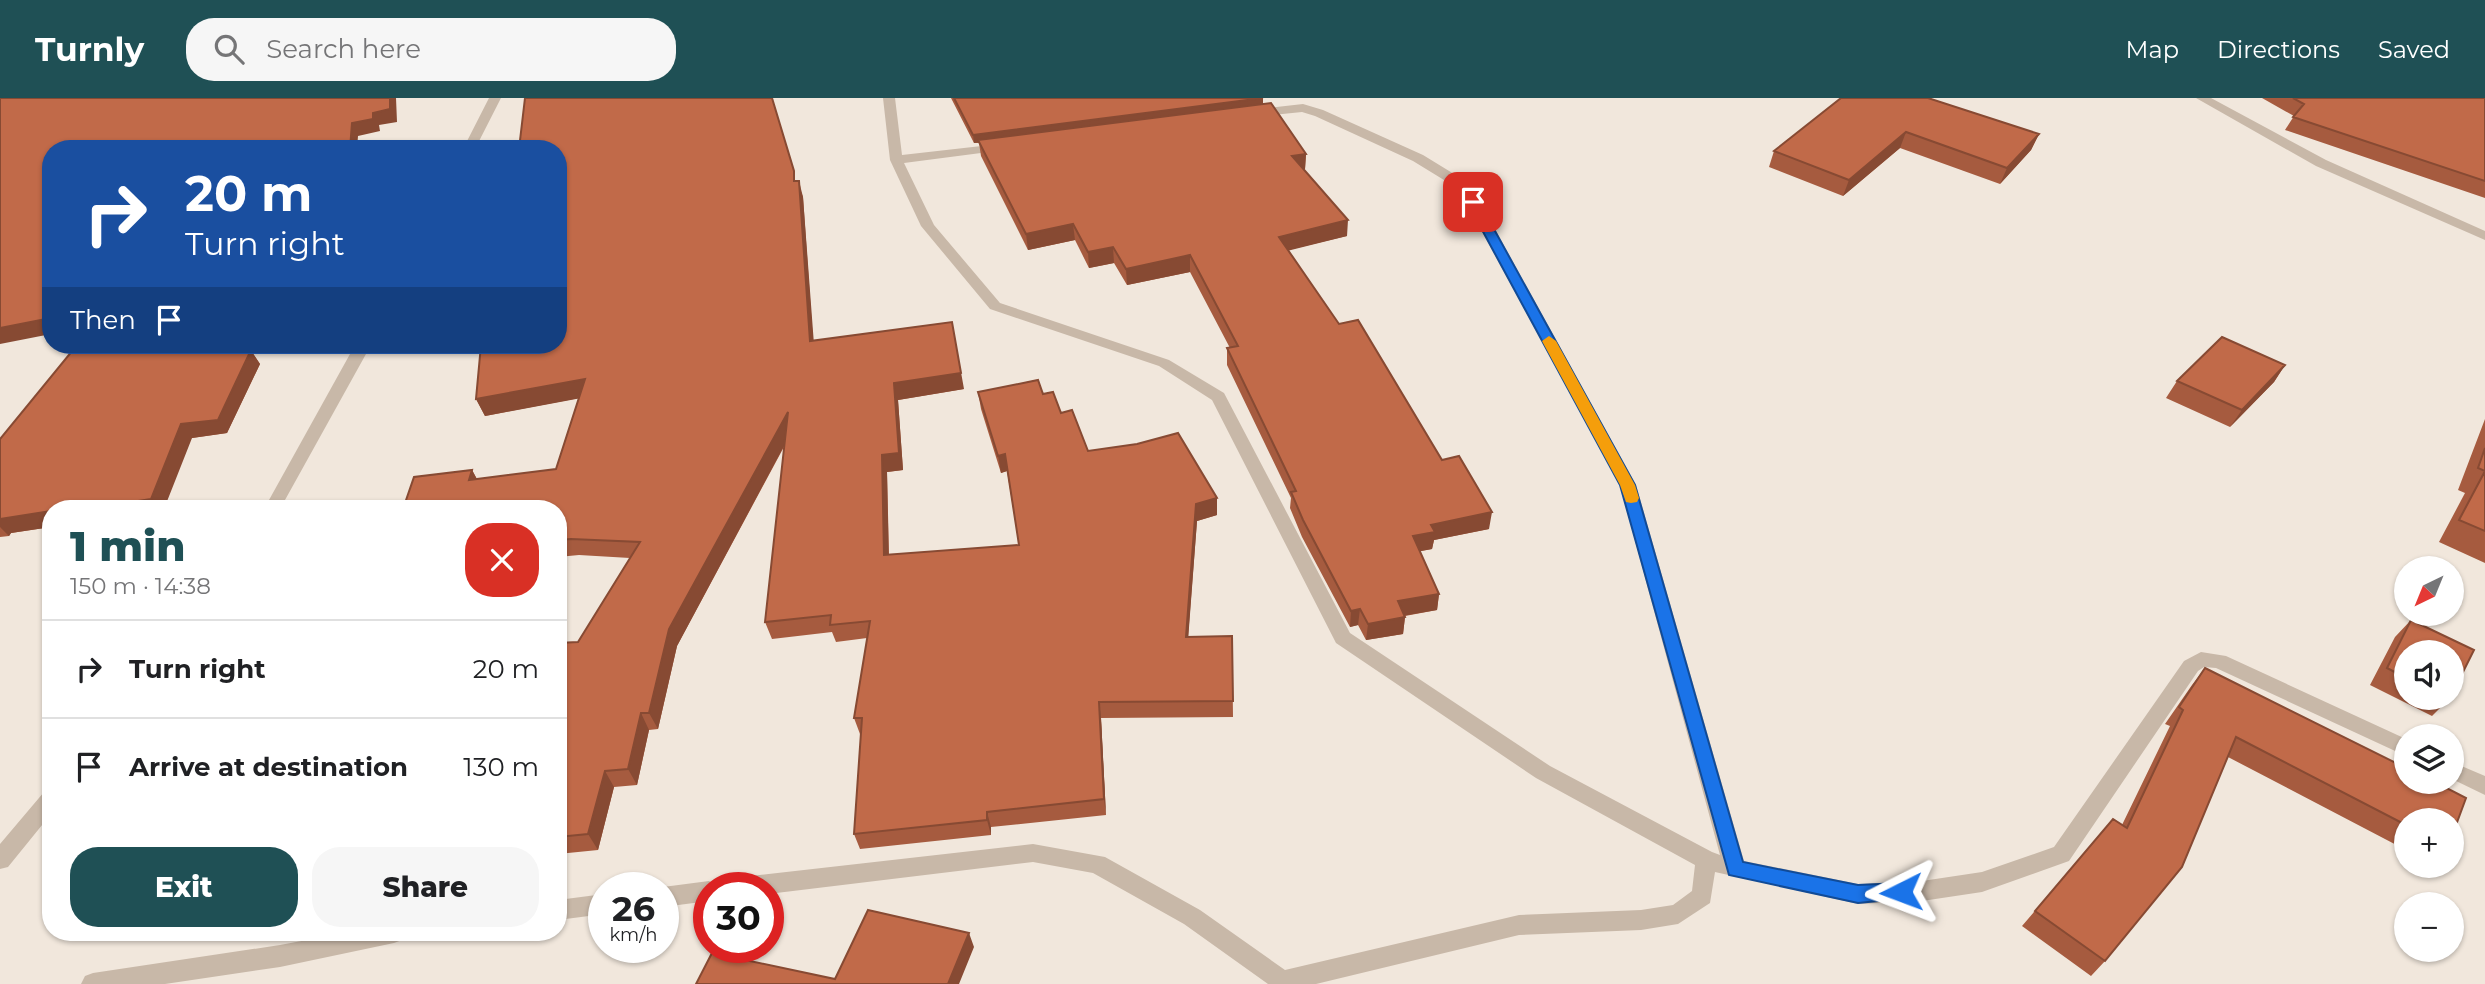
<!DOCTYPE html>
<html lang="en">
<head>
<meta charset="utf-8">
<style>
  body { margin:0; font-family:Montserrat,sans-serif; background:#f6f6f6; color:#202124; height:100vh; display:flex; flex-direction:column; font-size:26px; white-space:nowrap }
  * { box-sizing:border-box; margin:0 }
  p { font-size:23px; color:#757577 }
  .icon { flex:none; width:38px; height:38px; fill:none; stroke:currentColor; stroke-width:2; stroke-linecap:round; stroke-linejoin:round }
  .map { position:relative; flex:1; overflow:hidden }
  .sheet { position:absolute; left:42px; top:402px; width:525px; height:441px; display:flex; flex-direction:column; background:#fff; border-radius:28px; box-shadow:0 2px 5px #0004 }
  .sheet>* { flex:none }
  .hud { position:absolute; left:42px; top:42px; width:525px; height:214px; border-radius:28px; box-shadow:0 2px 5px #0004; background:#1a4fa0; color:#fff; overflow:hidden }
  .needle { width:46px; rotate:223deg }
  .controls { position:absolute; left:2394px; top:458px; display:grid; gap:14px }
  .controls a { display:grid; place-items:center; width:70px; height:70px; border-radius:50%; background:#fff; box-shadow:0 2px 5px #0004; font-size:35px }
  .speed { position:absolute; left:588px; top:774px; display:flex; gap:14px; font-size:35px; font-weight:700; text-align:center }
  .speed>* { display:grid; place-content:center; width:91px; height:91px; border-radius:50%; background:#fff; box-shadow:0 2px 5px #0004; line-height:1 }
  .speed small { font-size:18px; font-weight:400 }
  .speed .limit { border:10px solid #d22; background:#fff; color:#111 }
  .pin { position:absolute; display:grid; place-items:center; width:60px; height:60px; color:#fff; margin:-30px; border-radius:14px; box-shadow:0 4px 10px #0006 }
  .me { position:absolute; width:77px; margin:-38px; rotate:267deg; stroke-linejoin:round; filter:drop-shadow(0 0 5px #0008) }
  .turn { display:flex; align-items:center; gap:24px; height:147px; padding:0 28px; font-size:32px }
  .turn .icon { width:91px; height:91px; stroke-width:2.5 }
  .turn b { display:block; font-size:49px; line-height:60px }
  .then { display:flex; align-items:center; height:66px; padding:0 28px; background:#0003; gap:14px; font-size:26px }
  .round { display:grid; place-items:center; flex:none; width:74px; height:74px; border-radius:28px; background:#f6f6f6 }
  .headline { display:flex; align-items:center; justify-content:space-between; height:119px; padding:0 28px }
  h1 { font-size:42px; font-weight:800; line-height:52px; color:#1f5055 }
  .cta { display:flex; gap:14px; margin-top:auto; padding:14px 28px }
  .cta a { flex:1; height:80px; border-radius:28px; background:#1f5055; color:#fff; font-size:28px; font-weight:800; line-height:80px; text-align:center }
  .cta a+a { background:#f6f6f6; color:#202124 }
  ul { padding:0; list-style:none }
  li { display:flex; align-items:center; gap:21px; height:98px; padding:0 28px; border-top:2px solid #e0e0e0 }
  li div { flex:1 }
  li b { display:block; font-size:26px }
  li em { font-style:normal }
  header { display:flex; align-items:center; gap:42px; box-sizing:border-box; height:98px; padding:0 35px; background:#1f5055; color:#fff }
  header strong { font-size:33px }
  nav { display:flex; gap:38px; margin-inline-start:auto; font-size:24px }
  .search { width:490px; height:63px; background:#f6f6f6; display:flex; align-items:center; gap:18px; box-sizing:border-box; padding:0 24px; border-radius:28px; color:#757577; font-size:26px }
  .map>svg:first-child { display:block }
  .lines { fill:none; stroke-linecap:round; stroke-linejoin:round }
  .minor { fill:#c8b8a8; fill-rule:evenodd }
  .wall { fill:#a65b3f }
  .shaded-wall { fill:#874a33 }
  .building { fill:#c16a49; stroke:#874a33; stroke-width:2 }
  .route { fill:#1a73e8; stroke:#114b97; stroke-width:2 }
  .slow { fill:#f59e0b }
</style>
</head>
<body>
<header>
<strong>Turnly</strong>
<div class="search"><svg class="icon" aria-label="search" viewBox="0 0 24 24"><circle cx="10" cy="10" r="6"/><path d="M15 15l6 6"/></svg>Search here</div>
<nav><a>Map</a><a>Directions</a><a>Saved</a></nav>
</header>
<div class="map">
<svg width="2485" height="886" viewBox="0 0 2485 886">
  <rect width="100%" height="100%" fill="#f1e7dc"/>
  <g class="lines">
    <path class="minor" d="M489 0H501L475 51H463Z
      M883 0H895L902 57 1008 45V51L1004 52 904 65 934 127 1000 205 1169 262 1224 295 1350 535 1550 668 1712 754 1720 757 1620 387 1467 106 1444 82 1413 63 1315 18 1302 14 1253 19 1249 18V12L1303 6 1323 12 1423 57 1454 76 1480 104 1636 387 1744 763 1858 786 1922 783 1982 774 2054 749 2184 563 2201 554 2226 558 2406 641V658L2216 570 2204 569 2198 573 2069 763 1982 794 1922 803 1858 806 1715 774 1710 805 1678 826 1641 832 1519 837 1316 886H1268L1184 826 1093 775 1033 764 768 796V789H730L733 782 741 779 1033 746 1105 759 1200 812 1285 872 1519 817 1641 812 1673 807 1692 793 1695 767 1536 680 1336 545 1212 302 1159 268 990 211 921 128 890 62Z
      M2196 0H2211L2326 62 2485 133V142L2316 68Z
      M355 247H371L280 411H264Z
      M2452 664 2485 678V697L2452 681Z
      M51 691V716L8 769 0 771V746L44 694Z
      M709 783 718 789H709V803L663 809V789Z
      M604 796V816L558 822V802Z
      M344 835H405L402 842 394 845 280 869 165 886H81L85 878 93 875 280 847Z"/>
  </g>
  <path class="wall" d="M951 0H1263V6L1306 56 1305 71H1303L1347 138 1288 152 1339 226 1442 362 1489 431 1434 442 1432 451 1420 453 1439 496 1437 512 1405 518V519L1403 536 1366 542 1358 527 1350 529 1302 439 1290 410 1291 400 1227 267V250H1230L1190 174 1127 187 1114 165 1089 170 1075 142 1028 152 981 58 979 45H974Z
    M1841 0 2039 36 2031 52 2000 86 1900 50 1843 98 1769 69 1774 53Z
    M2262 0H2485V100L2285 32 2294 18Z
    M797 83 803 99 813 243 964 291 898 302 903 372 887 374 889 457 1019 447 1007 373 1001 375 981 311 978 294 1043 296 1061 315 1088 353 1217 417 1197 423 1188 539 1232 538 1233 619 1101 620 1106 717 991 729V737L860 751 854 736 861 636H860L854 620 867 540 836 544 832 534 772 541 765 524 785 347 677 548 658 631 649 632 637 687 614 689 598 752 558 756V545L578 544 630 460 579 457 558 459V411H403L472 372 477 381 556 371 579 300 485 318 476 301Z
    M252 254 260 266 227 335 192 340 51 411V429L11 435 9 438 0 439V341Z
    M2285 267 2274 284 2230 329 2166 300 2177 283Z
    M2485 321V465L2439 444 2465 395 2458 392Z
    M2411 522 2406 555V600H2450L2432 618 2370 587 2395 539Z
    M2205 570 2406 723V752L2228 659 2105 863 2091 878 2022 828 2113 721 2122 727 2170 628 2165 626 2192 587Z"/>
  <path class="shaded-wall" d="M390 0H396L397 24 379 27 380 33 358 38 357 51H350L352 25 373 15Z
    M1263 0V8L974 45 973 37Z
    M1906 34 1900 50 1843 98 1849 82Z
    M2039 36 2031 52 2000 86 2007 70Z
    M1306 56 1305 71 1291 74 1292 58Z
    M799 83 803 99 815 260 810 243Z
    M1348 122 1347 138 1279 155V139Z
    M1073 126 1075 142 1028 152 1026 136Z
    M1113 149 1114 165 1089 170 1088 154Z
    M1190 157V174L1127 187 1126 171Z
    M51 220V236L0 246V230Z
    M952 224 964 291 898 302 903 372 887 374 889 474 884 457 882 357 894 285Z
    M240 247H255L252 254 260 266 227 335 192 340 164 411H61L181 326 237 254Z
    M2285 267 2274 284 2230 329 2242 312Z
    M585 281 592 298 485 318 476 301Z
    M788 314 793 331 677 548 658 631 649 615 669 531Z
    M1005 356 1007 373 1001 375 998 358Z
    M472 372 481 389 469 382Z
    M1217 400V417L1197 423 1187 556 1186 539 1196 406Z
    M51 413V429L11 435 9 438 0 429V421Z
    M1492 414 1489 431 1434 442 1432 451 1411 455 1413 438 1431 427Z
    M1439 496 1437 512 1396 519 1398 503Z
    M1360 511 1358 527 1350 529 1351 513Z
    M1405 519 1403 536 1366 542 1368 526Z
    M1099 604 1101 620 1106 717 1104 701Z
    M641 615 649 632 637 687 628 671Z
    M605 673 614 689 598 752 588 736Z
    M987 714 991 729V737L987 722Z
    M969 835 974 849 959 886H948Z"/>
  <path class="building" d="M0 0H390V11L373 15V21L352 25 350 51H51V220L0 230Z
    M525 0H772L794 73V83H799L810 243 952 224 961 275 894 285 899 355 882 357 884 457 1019 447 1005 356 998 358 978 294 1038 282 1043 296 1053 294 1061 315 1072 312 1088 353 1137 346 1178 335 1217 400 1196 406 1186 539 1232 538 1233 603 1099 604 1104 701 987 714V722L854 736 862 620H854L870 523 830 527 831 517 765 524 788 314 669 531 649 615H641L628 671 605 673 588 736 558 739V545L578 544 640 444 571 441 558 442V411H403L414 379 472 372 469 382 556 371 585 281 476 301 481 247H558V51H519Z
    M954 0H1263L973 37Z
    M1841 0H1928L2039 36 2007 70 1906 34 1849 82 1774 53Z
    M2293 0H2485V83L2293 19 2304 6Z
    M1271 5 1306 56 1292 58 1348 122 1279 139 1339 226 1358 222 1442 362 1459 358 1492 414 1431 427 1435 434 1413 438 1439 496 1398 503 1405 519 1368 526 1360 511 1351 513 1303 422 1291 394 1296 393 1227 250 1238 248 1190 157 1126 171 1113 149 1088 154 1073 126 1026 136 978 42Z
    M2222 239 2285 267 2242 312 2177 283Z
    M77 247H240L237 254 251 252 218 322 181 326 151 401 87 411H83L85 408 61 411H51V413L0 421V341Z
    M2485 350V433L2459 422 2485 373 2478 370Z
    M2411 522 2474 552 2452 596V555H2406V580L2387 570Z
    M2205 570 2406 670V684H2435L2466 700 2452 738V723H2406V727L2236 639 2182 769 2105 863 2035 813 2113 721 2127 730 2183 612 2179 609Z
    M868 812 969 835 948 886H696L712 855 835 881Z"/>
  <path class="route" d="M1473 100 1479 104 1635 387 1743 764 1858 787 1901 785 1908 787 1911 794 1908 800 1858 805 1729 777 1620 387 1467 104Z"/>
  <path class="slow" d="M1549 238 1556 243 1635 387 1639 400 1637 404 1631 405 1626 404 1620 387 1542 243Z"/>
</svg>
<div class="controls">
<a><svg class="needle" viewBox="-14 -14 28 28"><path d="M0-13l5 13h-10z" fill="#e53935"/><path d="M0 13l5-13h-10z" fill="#757577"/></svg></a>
<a><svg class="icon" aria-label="sound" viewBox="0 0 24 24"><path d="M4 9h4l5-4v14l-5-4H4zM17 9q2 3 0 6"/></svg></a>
<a><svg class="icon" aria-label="layers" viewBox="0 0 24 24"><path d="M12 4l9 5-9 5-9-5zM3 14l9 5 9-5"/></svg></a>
<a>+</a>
<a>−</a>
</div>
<div class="speed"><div>26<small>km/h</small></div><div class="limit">30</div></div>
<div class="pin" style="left:1473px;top:104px;background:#d93025"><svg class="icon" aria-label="arrive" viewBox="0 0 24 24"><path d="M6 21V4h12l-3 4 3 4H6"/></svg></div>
<svg class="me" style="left:1901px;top:794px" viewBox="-20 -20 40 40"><path d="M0-17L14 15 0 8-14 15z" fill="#1a73e8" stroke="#fff" stroke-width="4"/></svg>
<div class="hud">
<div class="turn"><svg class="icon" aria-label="right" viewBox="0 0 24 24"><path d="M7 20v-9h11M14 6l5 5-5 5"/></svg><div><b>20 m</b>Turn right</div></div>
<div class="then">Then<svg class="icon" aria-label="arrive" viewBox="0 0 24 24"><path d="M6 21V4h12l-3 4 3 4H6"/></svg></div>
</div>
<section class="sheet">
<div class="headline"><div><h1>1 min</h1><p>150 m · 14:38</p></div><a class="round" style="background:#d93025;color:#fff"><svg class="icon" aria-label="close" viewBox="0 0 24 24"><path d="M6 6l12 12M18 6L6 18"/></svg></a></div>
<ul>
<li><svg class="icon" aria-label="right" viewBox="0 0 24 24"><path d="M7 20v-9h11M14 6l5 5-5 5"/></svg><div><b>Turn right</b></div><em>20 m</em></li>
<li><svg class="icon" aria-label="arrive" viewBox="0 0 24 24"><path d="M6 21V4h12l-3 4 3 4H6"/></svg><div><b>Arrive at destination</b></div><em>130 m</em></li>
</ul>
<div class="cta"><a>Exit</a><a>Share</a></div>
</section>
</div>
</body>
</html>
